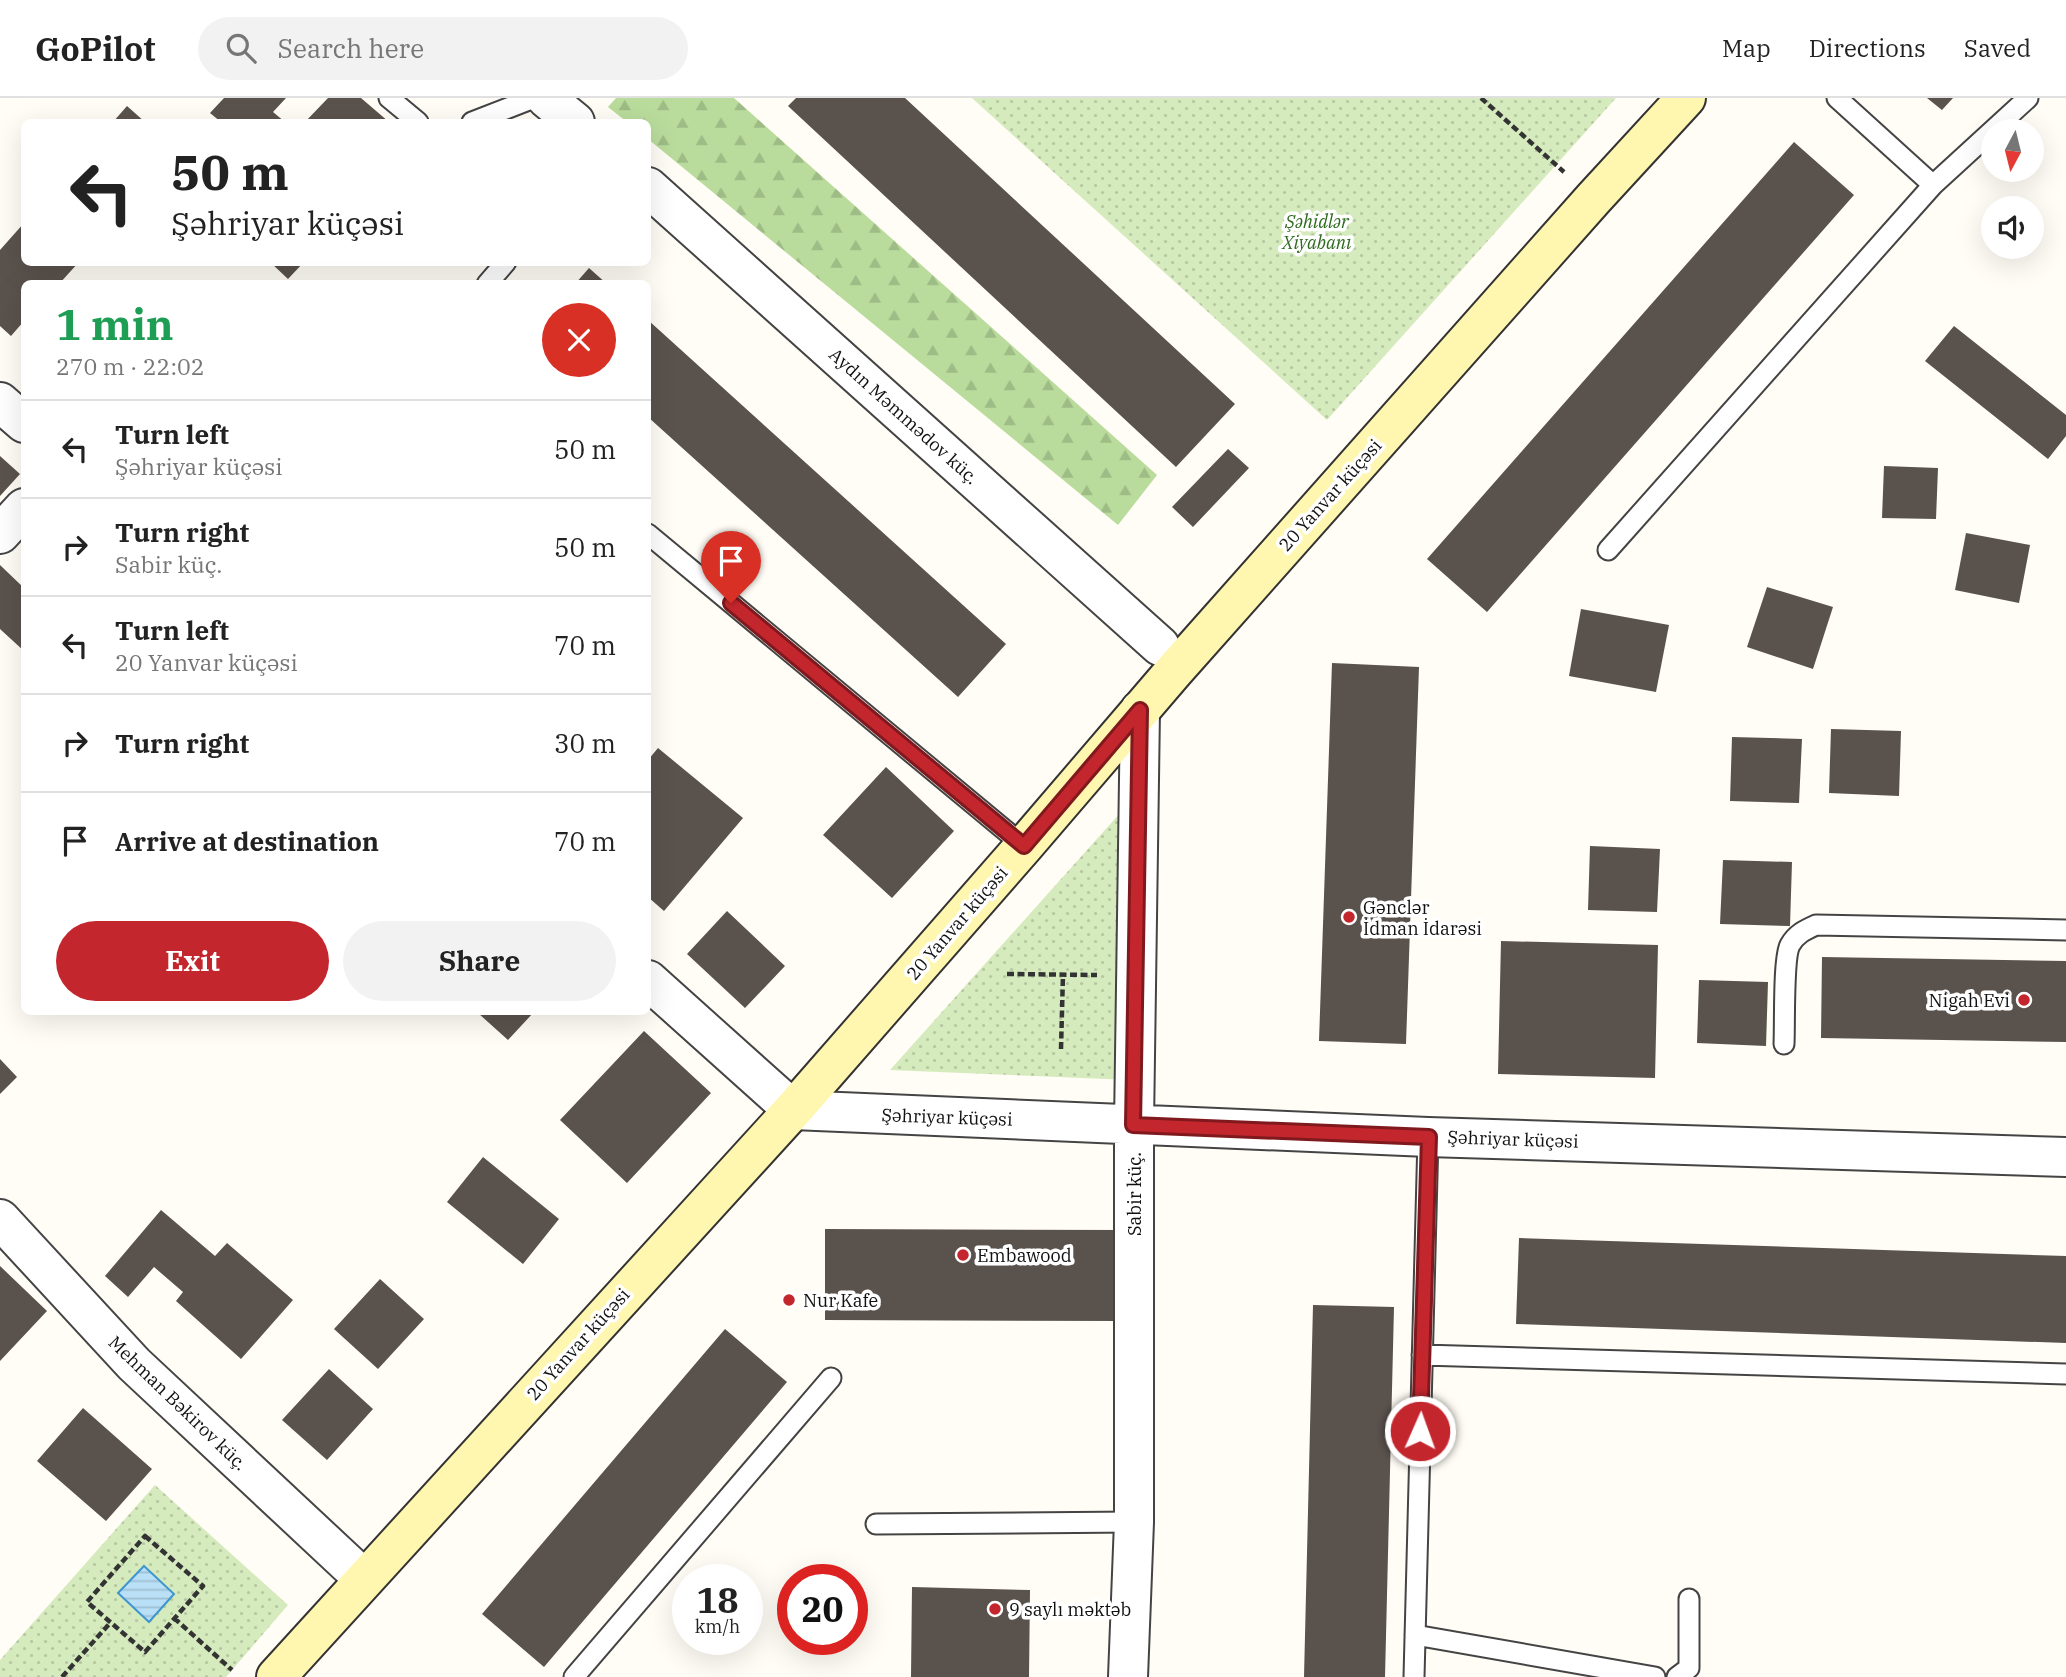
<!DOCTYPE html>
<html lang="en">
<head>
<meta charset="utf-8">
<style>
  body { margin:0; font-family:"IBM Plex Serif",serif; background:#f2f2f2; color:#222; height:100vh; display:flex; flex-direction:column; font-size:26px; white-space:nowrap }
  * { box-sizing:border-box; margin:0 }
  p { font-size:23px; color:#767676 }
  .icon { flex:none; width:38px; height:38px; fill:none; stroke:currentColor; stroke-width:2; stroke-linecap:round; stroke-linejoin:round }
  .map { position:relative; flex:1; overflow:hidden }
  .details { position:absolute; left:21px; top:182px; width:630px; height:735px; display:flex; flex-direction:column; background:#fff; border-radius:10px; box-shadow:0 7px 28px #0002 }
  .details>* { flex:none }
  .top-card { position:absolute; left:21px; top:21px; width:630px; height:147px; border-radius:10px; box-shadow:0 7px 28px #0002; background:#fff; color:#222; overflow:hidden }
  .needle { width:46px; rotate:187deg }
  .buttons { position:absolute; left:1981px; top:21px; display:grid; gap:14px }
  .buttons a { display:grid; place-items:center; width:63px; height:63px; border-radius:50%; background:#fff; box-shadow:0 7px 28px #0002; font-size:35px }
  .speed { position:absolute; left:672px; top:1466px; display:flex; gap:14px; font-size:35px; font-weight:700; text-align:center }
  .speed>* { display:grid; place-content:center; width:91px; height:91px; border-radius:50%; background:#fff; box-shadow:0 7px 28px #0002; line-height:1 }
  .speed small { font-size:18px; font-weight:400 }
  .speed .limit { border:10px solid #d22; background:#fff; color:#111 }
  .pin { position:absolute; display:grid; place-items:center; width:60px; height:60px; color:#fff; margin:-72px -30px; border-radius:50% 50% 50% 0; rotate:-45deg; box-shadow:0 0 7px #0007 }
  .pin .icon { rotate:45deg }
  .me { position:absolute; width:77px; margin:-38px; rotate:2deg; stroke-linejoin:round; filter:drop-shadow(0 0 5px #0008) }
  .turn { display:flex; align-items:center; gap:24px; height:147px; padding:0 35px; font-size:32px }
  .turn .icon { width:91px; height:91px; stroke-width:2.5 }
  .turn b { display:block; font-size:49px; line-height:60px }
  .round { display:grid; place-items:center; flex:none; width:74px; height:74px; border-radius:37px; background:#f2f2f2 }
  .summary { display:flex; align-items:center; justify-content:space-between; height:119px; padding:0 35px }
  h1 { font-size:42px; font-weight:700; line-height:52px; color:#1e9e55 }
  .action { display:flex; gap:14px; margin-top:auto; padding:14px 35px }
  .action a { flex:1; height:80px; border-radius:42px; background:#c4262e; color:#fff; font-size:28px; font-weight:700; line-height:80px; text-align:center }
  .action a+a { background:#f2f2f2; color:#222 }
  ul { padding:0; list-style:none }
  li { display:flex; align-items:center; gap:21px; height:98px; padding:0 35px; border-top:2px solid #e0e0e0 }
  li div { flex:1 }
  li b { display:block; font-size:26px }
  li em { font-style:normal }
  header { display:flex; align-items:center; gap:42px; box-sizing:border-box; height:98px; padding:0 35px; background:#fff; border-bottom:2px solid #e0e0e0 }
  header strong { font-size:33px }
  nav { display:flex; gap:38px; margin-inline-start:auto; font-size:24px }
  .search { width:490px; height:63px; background:#f2f2f2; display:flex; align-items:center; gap:18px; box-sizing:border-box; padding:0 24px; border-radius:38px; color:#767676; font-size:26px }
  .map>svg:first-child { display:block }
  .forest { fill:url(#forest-firs) }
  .park { fill:url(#park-dots) }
  .water { fill:url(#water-rules); stroke:#3f96cf; stroke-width:2 }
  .building { fill:#5a524d }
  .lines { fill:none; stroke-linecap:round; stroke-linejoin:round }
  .service-casing { stroke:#444; stroke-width:23 }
  .minor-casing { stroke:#444; stroke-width:42 }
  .tertiary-casing { stroke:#444; stroke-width:42 }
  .secondary-casing { stroke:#333; stroke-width:42 }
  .path { stroke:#333; stroke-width:4.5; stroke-dasharray:7 3.5; stroke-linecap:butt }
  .service { stroke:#fff; stroke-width:19 }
  .minor { stroke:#fff; stroke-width:38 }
  .tertiary { stroke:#fff; stroke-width:38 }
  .secondary { stroke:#fff6b0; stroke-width:38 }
  .route-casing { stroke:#7f191e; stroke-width:18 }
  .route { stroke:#c4262e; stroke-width:12 }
  .poi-dot { fill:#c4262e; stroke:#fff; stroke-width:2.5 }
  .labels { text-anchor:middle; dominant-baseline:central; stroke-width:7; stroke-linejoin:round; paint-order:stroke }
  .park-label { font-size:18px; font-style:italic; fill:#2f6b1f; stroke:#fff }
  .street-label { font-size:18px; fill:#111; stroke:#fff }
  .poi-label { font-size:18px; fill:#111; stroke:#fff; text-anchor:start }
</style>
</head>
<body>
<header>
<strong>GoPilot</strong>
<div class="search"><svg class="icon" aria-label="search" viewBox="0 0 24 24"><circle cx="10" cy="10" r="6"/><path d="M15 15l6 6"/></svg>Search here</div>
<nav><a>Map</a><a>Directions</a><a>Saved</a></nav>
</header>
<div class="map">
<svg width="2066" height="1579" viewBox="0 0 2066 1579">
  <defs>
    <pattern id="forest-firs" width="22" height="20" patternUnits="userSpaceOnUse" patternTransform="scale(1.75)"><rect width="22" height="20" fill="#b9dc9c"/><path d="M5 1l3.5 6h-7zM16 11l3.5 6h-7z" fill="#9ebc85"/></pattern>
    <pattern id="park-dots" width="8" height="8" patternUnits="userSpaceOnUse" patternTransform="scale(1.75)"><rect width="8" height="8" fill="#d5ebbd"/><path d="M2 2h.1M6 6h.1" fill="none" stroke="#b6c8a1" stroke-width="1.8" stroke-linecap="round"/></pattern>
    <pattern id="water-rules" width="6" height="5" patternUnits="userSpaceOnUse" patternTransform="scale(1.75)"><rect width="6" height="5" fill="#b9e0f7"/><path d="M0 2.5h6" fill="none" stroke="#9ebfd3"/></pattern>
  </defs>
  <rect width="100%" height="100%" fill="#fffdf5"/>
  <path class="forest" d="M616 0H734L1157 377 1118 427 648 41V24H627L608 9Z"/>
  <path class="park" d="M972 0H1616L1327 322Z
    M1156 675 1154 983 890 972Z
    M155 1387 288 1507 226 1579H0V1562Z"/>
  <path class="water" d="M144 1468 174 1496 149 1524 118 1495Z"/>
  <path class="building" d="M224 0H286L273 14 285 24H221L210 15Z
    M328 0H361L389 24H305Z
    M796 0H905L1235 306 1176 369 788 8Z
    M1927 0H1953L1942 12Z
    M127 8 145 24H113Z
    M1794 44 1854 97 1487 514 1427 461Z
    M24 125V164H79L59 186H24V223L11 238 0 228V152Z
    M270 164H304L288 181Z
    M589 170 607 186H575Z
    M648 222 1006 546 958 599 648 319Z
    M1954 228 2066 317V338L2048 361 1925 263Z
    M1228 351 1249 370 1193 429 1172 409Z
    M0 358 20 376 0 398Z
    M1884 368 1938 370 1936 421 1882 420Z
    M1966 435 2030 447 2019 505 1955 492Z
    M0 467 24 490V553L0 531Z
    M1767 489 1833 509 1813 571 1747 549Z
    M1581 511 1669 527 1656 594 1569 578Z
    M1332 565 1419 569 1406 946 1319 943Z
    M1831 631 1901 633 1899 698 1829 695Z
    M1732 639 1802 641 1799 705 1730 703Z
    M658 650 743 720 664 813 648 799V662Z
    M886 669 954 733 892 800 823 737Z
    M1590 748 1660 751 1657 814 1588 812Z
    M1723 762 1792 764 1790 828 1720 826Z
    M727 813 785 868 745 910 687 856Z
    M1501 843 1658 847 1655 980 1498 976Z
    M1822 859 2066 863V944L1821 940Z
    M1699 882 1768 884 1766 948 1697 945Z
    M480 914H534L508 942 478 915Z
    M644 933 711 995 627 1085 560 1022Z
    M0 961 17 979 0 996Z
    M483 1059 559 1121 523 1166 447 1104Z
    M161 1112 215 1158 227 1145 293 1202 241 1261 176 1203 183 1194 154 1169 128 1199 105 1178Z
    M825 1131 1124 1132 1123 1223 825 1222Z
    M1519 1140 2066 1158V1245L1516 1226Z
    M0 1168 47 1213 0 1263Z
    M380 1181 424 1221 378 1271 334 1231Z
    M1313 1207 1394 1209 1385 1579H1304Z
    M725 1231 787 1284 544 1569 482 1516Z
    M329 1271 373 1311 327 1362 282 1322Z
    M83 1310 152 1371 106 1423 37 1363Z
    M912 1489 1030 1492 1029 1579H911Z"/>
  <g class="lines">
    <defs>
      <path id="service" d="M389 0 418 24
        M1837 0 1933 87
        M472 24 534 0
        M487 186 506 164
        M648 436 1024 748
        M1608 452 1933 87 2028 0
        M1784 946C1785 927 1783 860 1790 847 1796 836 1805 832 1816 827L2066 832
        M1422 1257 2066 1276
        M876 1426 1134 1424
        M1415 1537 1655 1579
        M574 1579 831 1280
        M1414 1579 1428 1039
        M1677 1579 1689 1570V1501"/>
      <path id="minor" d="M0 304 24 325
        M0 436 24 410
        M648 882 793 1012 1428 1039 2066 1059
        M0 1121 134 1266 364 1481
        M1128 1579 1134 1424V1027L1140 612"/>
      <path id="tertiary" d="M546 0 575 24
        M648 89 1160 548"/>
      <path id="secondary" d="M276 1579 793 1012 1024 748 1174 573 1594 100 1686 0"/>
    </defs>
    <use href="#service" class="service-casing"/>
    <use href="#minor" class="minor-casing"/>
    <use href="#tertiary" class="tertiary-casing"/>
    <use href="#secondary" class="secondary-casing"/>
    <path class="path" d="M1481 0 1564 74
      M1007 876 1097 877
      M1061 951 1063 876
      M145 1438 203 1488 145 1554 87 1504Z
      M174 1520 232 1572
      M62 1579 110 1525"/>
    <use href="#service" class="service"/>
    <use href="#minor" class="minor"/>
    <use href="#tertiary" class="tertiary"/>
    <use href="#secondary" class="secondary"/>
  </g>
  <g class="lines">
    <defs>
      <path id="route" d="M731 505 1024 748 1140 612 1133 1027 1429 1039 1420 1333"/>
    </defs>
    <use href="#route" class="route-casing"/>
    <use href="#route" class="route"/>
  </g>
  <g class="poi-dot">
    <circle cx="1349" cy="819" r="7"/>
    <circle cx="2024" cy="902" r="7"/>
    <circle cx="963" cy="1157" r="7"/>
    <circle cx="789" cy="1202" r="7"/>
    <circle cx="995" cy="1511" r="7"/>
  </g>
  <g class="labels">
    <g class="park-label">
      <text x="1317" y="123">Şəhidlər<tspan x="1317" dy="21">Xiyabanı</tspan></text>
    </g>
    <g class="street-label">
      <text transform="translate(904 318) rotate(42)">Aydın Məmmədov küç.</text>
      <text transform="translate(1330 397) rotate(-48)">20 Yanvar küçəsi</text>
      <text transform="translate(957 825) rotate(-49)">20 Yanvar küçəsi</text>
      <text transform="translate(947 1019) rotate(2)">Şəhriyar küçəsi</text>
      <text transform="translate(1513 1041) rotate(2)">Şəhriyar küçəsi</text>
      <text transform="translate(1134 1096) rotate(-90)">Sabir küç.</text>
      <text transform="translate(578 1246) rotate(-48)">20 Yanvar küçəsi</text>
      <text transform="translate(178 1305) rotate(44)">Mehman Bəkirov küç.</text>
    </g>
    <g class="poi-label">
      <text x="1363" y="809">Gənclər<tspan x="1363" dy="21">İdman İdarəsi</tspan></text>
      <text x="2010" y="902" text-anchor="end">Nigah Evi</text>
      <text x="977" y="1157">Embawood</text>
      <text x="803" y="1202">Nur Kafe</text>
      <text x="1009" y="1511">9 saylı məktəb</text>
    </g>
  </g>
</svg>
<div class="buttons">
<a><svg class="needle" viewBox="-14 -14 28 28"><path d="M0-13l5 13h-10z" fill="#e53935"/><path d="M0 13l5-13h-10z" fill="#767676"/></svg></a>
<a><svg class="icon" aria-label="sound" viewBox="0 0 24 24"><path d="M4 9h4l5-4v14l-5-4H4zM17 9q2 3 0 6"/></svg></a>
</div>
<div class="speed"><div>18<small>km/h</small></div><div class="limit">20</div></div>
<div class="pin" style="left:731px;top:505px;background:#d93025"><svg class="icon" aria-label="arrive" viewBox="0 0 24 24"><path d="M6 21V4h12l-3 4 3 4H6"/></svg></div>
<svg class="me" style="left:1420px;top:1333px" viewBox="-20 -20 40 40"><circle r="17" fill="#c4262e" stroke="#fff" stroke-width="3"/><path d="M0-11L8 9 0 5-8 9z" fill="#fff"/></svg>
<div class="top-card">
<div class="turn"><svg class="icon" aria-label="left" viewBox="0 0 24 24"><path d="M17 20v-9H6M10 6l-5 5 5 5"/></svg><div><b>50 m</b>Şəhriyar küçəsi</div></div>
</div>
<section class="details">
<div class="summary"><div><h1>1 min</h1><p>270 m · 22:02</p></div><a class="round" style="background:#d93025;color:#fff"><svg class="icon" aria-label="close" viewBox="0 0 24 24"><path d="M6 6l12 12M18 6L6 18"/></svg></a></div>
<ul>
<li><svg class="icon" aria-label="left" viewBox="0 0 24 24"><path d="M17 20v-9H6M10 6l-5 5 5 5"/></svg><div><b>Turn left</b><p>Şəhriyar küçəsi</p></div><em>50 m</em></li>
<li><svg class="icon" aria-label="right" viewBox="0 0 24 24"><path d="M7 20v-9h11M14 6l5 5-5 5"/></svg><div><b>Turn right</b><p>Sabir küç.</p></div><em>50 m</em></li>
<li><svg class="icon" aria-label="left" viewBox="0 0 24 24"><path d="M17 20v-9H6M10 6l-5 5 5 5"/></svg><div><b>Turn left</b><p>20 Yanvar küçəsi</p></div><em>70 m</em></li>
<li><svg class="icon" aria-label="right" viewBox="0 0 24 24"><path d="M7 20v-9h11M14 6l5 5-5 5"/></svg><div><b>Turn right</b></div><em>30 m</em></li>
<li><svg class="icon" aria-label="arrive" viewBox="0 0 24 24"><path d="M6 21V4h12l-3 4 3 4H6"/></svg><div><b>Arrive at destination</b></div><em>70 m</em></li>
</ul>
<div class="action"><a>Exit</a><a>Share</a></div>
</section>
</div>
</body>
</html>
